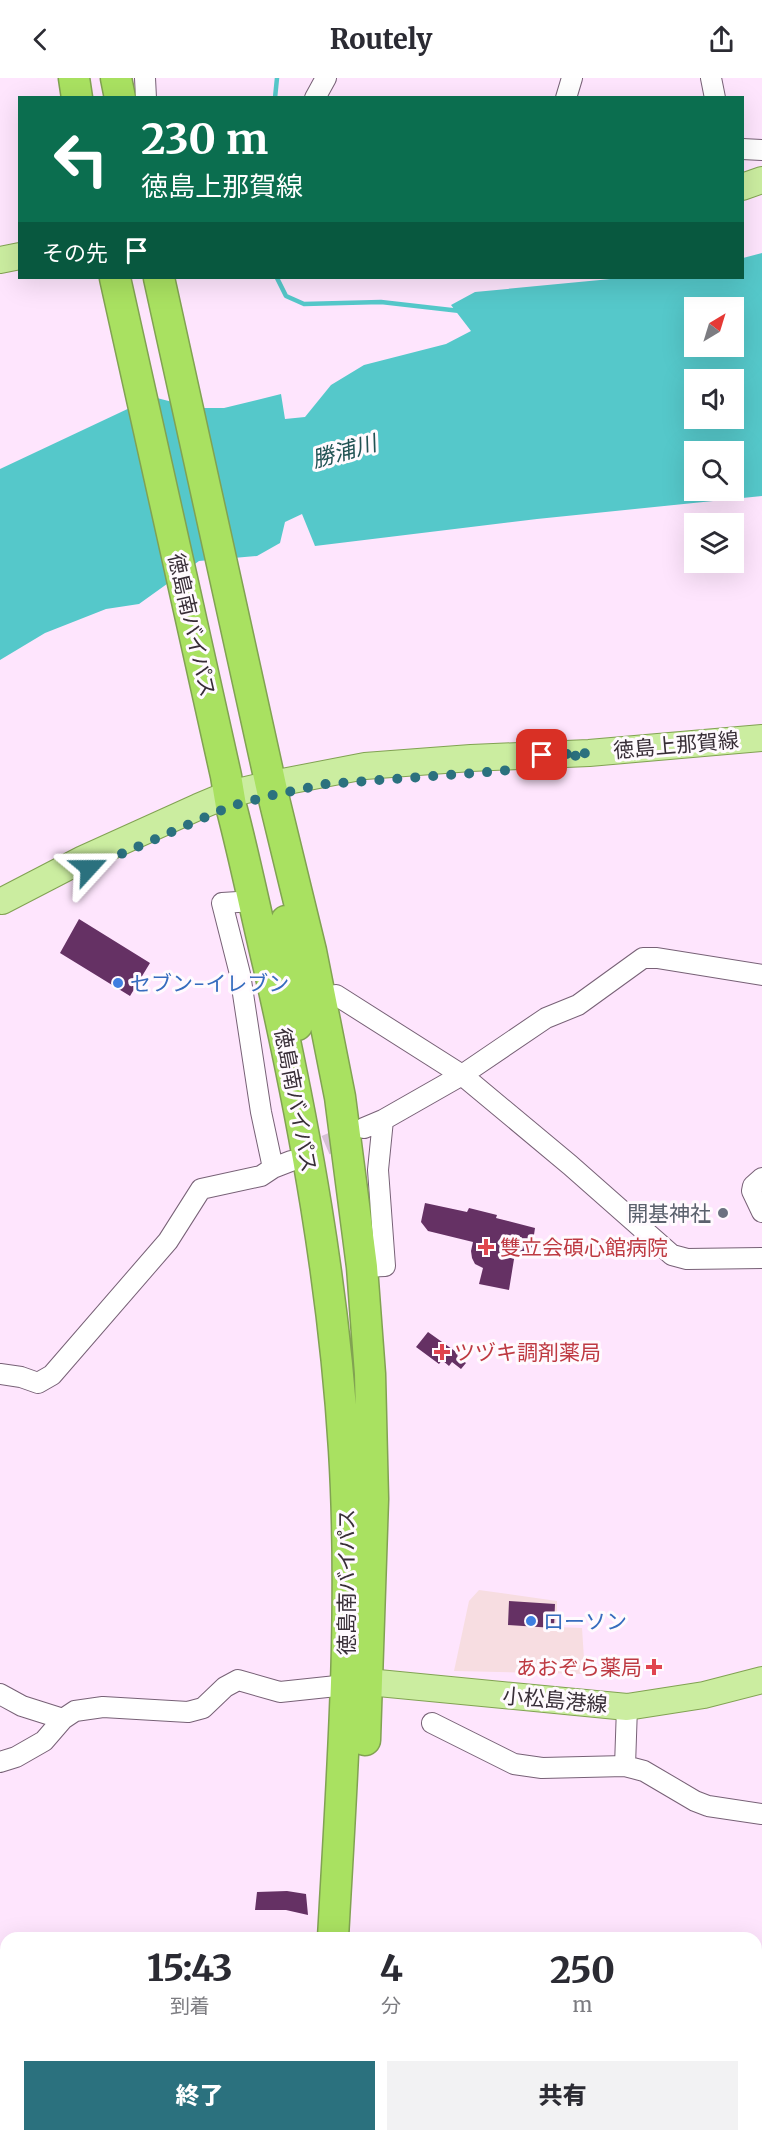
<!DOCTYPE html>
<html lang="ja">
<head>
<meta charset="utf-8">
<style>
  body { margin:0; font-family:Merriweather,"Noto Sans JP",serif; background:#f2f2f3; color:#2b2b33; height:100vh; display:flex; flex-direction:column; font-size:22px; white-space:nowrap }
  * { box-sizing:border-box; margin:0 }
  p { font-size:20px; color:#7c7c81 }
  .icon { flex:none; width:33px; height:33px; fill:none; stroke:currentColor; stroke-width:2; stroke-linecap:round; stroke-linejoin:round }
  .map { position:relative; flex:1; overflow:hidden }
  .panel { position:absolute; left:0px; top:1854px; width:762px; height:210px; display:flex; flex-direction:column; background:#fff; border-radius:18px 18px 0 0; box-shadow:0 6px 24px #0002 }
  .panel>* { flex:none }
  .banner { position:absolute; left:18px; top:18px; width:726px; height:183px; border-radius:0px; box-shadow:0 6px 24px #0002; background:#0b6e4f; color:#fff; overflow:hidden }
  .needle { width:39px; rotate:38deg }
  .controls { position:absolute; left:684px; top:219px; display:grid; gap:12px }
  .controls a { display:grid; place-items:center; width:60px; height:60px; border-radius:0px; background:#fff; box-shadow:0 6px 24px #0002; font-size:30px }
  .pin { position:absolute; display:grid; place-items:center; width:51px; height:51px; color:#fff; margin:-26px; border-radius:12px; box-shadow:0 3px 9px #0006 }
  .me { position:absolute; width:66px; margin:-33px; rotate:66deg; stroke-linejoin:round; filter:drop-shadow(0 0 4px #0008) }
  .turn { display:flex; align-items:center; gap:21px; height:126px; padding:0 24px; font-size:27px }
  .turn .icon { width:78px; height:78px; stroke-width:2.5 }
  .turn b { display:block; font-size:42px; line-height:51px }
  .then { display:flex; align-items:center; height:57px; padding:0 24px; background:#0003; gap:12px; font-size:22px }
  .eta { display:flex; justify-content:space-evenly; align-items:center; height:102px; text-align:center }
  .eta b { font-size:36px; font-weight:800; line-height:42px }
  .cta { display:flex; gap:12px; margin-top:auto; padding:12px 24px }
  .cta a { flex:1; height:69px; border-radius:0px; background:#2b717e; color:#fff; font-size:24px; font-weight:800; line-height:69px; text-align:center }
  .cta a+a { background:#f2f2f3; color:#2b2b33 }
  header { display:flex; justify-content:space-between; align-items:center; height:78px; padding:0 24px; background:#fff; font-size:27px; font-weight:800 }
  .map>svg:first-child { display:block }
  .commercial { fill:#f7dde1 }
  .water { fill:#55c8ca; fill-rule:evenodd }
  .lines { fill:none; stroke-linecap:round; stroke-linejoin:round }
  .stream { stroke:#55c8ca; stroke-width:4.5 }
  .building { fill:#653164 }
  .minor-tunnel { stroke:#d6c0d5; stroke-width:20; stroke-dasharray:20 10; stroke-linecap:butt }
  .minor-casing { stroke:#776176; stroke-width:22 }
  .major-casing { stroke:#81a252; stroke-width:28 }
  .highway-casing { stroke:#81a252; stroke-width:33 }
  .path { stroke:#c2aec1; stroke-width:3; stroke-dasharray:4.5 4.5; stroke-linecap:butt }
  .minor { stroke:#fff; stroke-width:20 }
  .major { stroke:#cbeda0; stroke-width:26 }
  .highway { stroke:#a9e161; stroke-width:30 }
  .route { stroke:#2b717e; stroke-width:10; stroke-dasharray:0 18 }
  .shop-dot { fill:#3f7fe0; stroke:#fffafe; stroke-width:2 }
  .worship-dot { fill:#6b7280; stroke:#fffafe; stroke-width:2 }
  .health-dot { fill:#e0444e; stroke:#fffafe; stroke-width:2 }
  .labels { text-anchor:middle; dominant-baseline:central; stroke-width:6; stroke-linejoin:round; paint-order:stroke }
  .street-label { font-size:21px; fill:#382e37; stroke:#fffafe }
  .shop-label { font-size:21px; fill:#366cbe; stroke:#fffafe; text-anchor:start }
  .worship-label { font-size:21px; fill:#5b616d; stroke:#fffafe; text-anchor:end }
  .health-label { font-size:21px; fill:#be3a42; stroke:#fffafe; text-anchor:start }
  .water-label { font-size:22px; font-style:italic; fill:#205253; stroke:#fffafe }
</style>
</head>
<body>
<header><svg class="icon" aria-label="back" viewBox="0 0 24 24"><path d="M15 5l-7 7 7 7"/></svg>Routely<svg class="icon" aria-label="share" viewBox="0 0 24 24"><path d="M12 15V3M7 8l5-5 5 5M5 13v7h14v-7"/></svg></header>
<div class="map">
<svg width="762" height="2064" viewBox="0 0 762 2064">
  <rect width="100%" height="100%" fill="#fee5fd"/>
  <path class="commercial" d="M479 1512 557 1523V1549L582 1550 585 1596 454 1593 469 1523Z"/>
  <path class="water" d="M762 175V418L537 441 315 468 302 436 285 444 280 465 257 478 199 483 139 526 106 531 45 555 0 582V391L153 319 196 330H224L281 316 285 341 305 339 331 307 364 287 446 266 471 253 451 227 475 214 621 200H742L743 180ZM694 230H734V268H694ZM694 302H734V340H694ZM694 374H734V412H694Z"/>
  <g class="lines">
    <path class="stream" d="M275 20 277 0
      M277 200 286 218 304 226 381 224 460 233"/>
  </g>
  <path class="building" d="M79 841 150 885 130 918 60 875Z
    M425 1125 467 1134 469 1130 497 1137 496 1140 535 1150 531 1177 515 1175 509 1212 479 1206 483 1190 475 1186 472 1180 471 1173 473 1164 428 1153 421 1144Z
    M428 1254 459 1276 457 1278 466 1285 461 1291 452 1284 449 1288 442 1282 439 1286 416 1269Z
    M509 1523 555 1526 554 1550 508 1547Z
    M287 1813 306 1816 308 1837 286 1832H255L257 1814Z"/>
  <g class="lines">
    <path class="minor-tunnel" d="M298 1079 354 1055"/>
    <defs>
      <path id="minor" d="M145 0 146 20
        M711 0 715 20
        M315 20 326 0
        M566 20 572 0
        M742 71 762 72
        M254 823 222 825 240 896 261 1034 273 1090 291 1083
        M336 917 462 997 570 1087 672 1177 687 1181 762 1180
        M383 1042 462 997 546 940 578 927 643 880H657L762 897
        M762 1100 753 1108 752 1113 762 1134
        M362 1189 385 1188 378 1092 383 1042 364 1050
        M0 1296 21 1299 38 1305 52 1297 168 1163 201 1111 261 1098 273 1090
        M0 1616 22 1628 63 1641
        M432 1645 514 1686 542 1690 625 1688 644 1693 695 1723 708 1728 762 1736
        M0 1684 16 1679 44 1663 63 1641 75 1633 103 1629 188 1634 203 1630 225 1609 238 1602 280 1614 346 1607
        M625 1688 627 1629
        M0 1908 6 1930
        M756 1955 762 1954
        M289 2064 290 2058
        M360 2064V2058
        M641 2064 647 2058"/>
      <path id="major" d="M742 109 762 102
        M0 182 20 178
        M2 823 83 781 198 729 229 716 272 706 365 688 471 680 589 675 762 660
        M346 1607 368 1604 627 1629 704 1617 762 1602"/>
      <path id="highway" d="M74 0 77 20
        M116 0 120 20
        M115 200 226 698 231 728C245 781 256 836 269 890 305 1048 334 1209 344 1372 354 1535 342 1698 333 1860
        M159 200 273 717 311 873 340 1019 362 1189 370 1296 373 1421 365 1662
        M286 843 292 876 297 947
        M322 2064V2058"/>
    </defs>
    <use href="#minor" class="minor-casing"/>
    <use href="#major" class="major-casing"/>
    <use href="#highway" class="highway-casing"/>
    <path class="path" d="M402 2058 403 2064"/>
    <use href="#minor" class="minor"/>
    <use href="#major" class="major"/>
    <use href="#highway" class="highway"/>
  </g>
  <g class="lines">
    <path class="route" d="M89 790 231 728 273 717 326 706 502 693 589 675 542 677"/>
  </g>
  <g class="shop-dot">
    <circle cx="118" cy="905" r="6"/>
    <circle cx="531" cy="1543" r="6"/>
  </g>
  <circle class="worship-dot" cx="723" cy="1135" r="6"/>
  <g class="health-dot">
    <path d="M483 1160h6v6h6v6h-6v6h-6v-6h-6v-6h6z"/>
    <path d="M439 1265h6v6h6v6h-6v6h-6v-6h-6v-6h6z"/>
    <path d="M651 1580h6v6h6v6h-6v6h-6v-6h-6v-6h6z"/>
  </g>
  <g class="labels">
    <g class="street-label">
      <text transform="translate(192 547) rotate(77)">徳島南バイパス</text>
      <text transform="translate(676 667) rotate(-5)">徳島上那賀線</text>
      <text transform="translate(296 1022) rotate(79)">徳島南バイパス</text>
      <text transform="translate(346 1504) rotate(-90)">徳島南バイパス</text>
      <text transform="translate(555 1622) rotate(5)">小松島港線</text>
    </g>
    <g class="shop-label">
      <text x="130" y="905">セブン-イレブン</text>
      <text x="543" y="1543">ローソン</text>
    </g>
    <g class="worship-label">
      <text x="711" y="1135">開基神社</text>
    </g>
    <g class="health-label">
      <text x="500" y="1169">雙立会碩心館病院</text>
      <text x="454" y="1274">ツヅキ調剤薬局</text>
      <text x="642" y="1589" text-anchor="end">あおぞら薬局</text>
    </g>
    <g class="water-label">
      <text transform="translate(344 373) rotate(-16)">勝浦川</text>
    </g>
  </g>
</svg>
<div class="controls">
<a><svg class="needle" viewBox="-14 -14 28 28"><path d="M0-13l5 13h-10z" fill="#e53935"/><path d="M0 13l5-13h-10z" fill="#7c7c81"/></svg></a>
<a><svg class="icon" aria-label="sound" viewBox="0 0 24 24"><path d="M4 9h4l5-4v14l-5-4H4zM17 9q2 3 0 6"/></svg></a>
<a><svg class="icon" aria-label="search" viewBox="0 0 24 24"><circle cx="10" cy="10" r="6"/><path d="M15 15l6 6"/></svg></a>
<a><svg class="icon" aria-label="layers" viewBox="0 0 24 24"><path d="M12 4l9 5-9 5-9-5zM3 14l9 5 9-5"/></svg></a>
</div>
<div class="pin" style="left:542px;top:677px;background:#d93025"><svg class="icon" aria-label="arrive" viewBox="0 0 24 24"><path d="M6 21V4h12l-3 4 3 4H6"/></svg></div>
<svg class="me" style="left:89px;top:790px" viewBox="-20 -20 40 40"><path d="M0-17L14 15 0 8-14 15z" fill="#2b717e" stroke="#fff" stroke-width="4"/></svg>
<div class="banner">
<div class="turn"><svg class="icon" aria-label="left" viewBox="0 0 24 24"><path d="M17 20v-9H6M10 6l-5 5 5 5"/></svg><div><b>230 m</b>徳島上那賀線</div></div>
<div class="then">その先<svg class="icon" aria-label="arrive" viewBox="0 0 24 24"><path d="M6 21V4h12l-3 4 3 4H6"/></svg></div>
</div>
<section class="panel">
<div class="eta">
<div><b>15:43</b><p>到着</p></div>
<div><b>4</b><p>分</p></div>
<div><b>250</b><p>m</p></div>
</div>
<div class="cta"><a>終了</a><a>共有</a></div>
</section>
</div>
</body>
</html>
